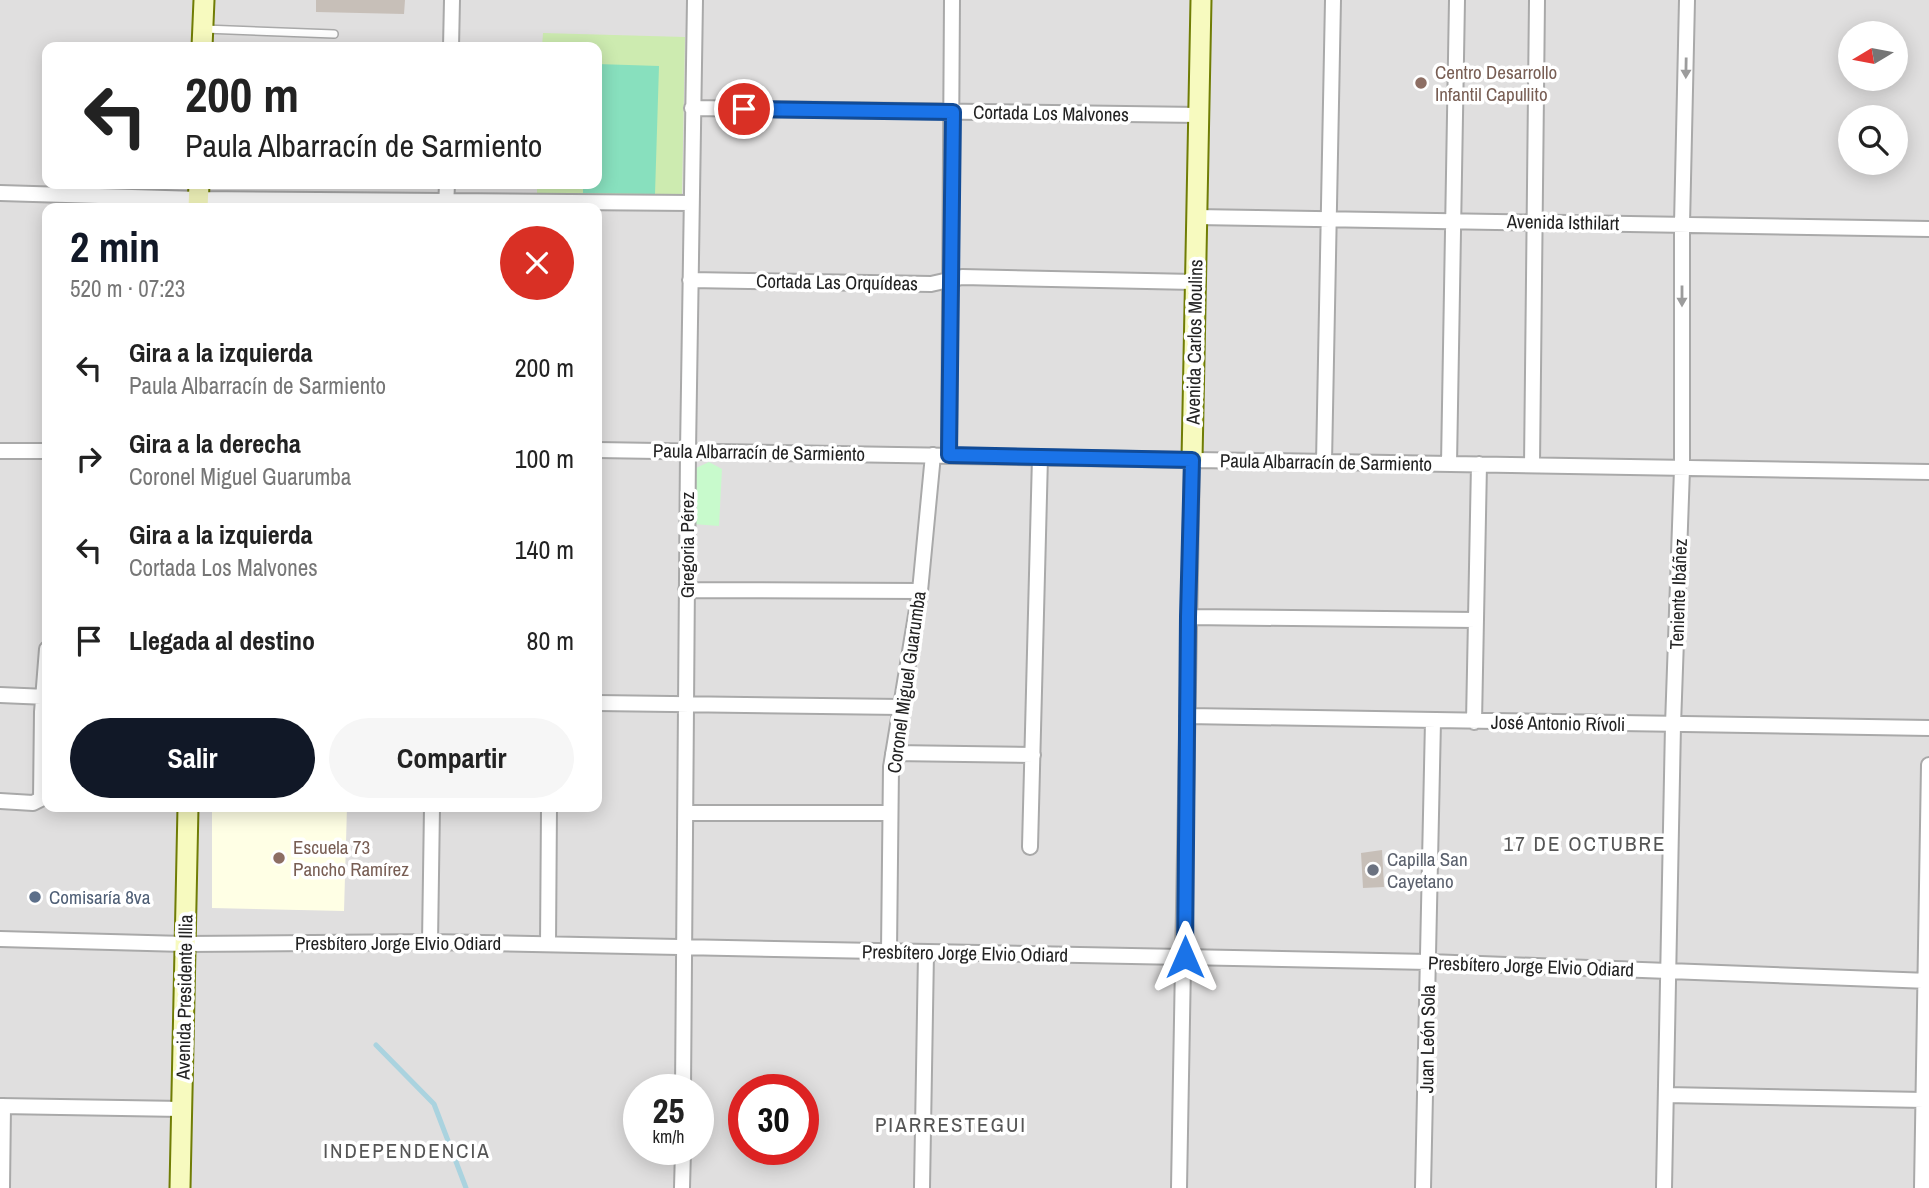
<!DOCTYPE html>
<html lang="es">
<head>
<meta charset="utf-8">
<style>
  body { margin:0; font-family:"Archivo Narrow",sans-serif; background:#f6f6f6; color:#222; height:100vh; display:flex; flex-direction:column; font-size:26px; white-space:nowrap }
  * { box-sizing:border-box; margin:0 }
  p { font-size:23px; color:#767676 }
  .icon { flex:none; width:38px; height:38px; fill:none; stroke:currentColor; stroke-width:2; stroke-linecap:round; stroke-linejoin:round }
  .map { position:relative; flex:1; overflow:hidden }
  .sheet { position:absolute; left:42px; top:203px; width:560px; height:609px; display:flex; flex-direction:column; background:#fff; border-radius:14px; box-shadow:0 4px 18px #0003 }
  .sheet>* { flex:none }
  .guide { position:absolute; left:42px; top:42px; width:560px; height:147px; border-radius:14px; box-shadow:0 4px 18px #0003; background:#fff; color:#222; overflow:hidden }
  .needle { width:46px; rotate:260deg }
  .buttons { position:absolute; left:1838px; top:21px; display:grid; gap:14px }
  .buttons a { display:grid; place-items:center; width:70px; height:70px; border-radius:50%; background:#fff; box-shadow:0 4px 18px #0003; font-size:35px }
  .speed { position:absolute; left:623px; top:1074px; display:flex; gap:14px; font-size:35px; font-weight:700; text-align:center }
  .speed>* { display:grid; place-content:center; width:91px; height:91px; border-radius:50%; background:#fff; box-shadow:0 4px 18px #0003; line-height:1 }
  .speed small { font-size:18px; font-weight:400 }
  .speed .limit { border:10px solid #d22; background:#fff; color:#111 }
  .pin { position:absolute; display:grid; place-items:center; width:60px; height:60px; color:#fff; margin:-30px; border:4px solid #fff; border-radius:50%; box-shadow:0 2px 7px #0007 }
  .me { position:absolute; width:77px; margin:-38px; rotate:0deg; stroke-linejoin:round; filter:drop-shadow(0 0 5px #0008) }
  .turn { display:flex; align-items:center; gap:24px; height:147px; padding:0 28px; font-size:32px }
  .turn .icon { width:91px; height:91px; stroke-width:2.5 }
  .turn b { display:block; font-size:49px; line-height:60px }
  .round { display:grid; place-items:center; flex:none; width:74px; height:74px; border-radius:37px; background:#f6f6f6 }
  .headline { display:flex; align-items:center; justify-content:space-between; height:119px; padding:0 28px }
  h1 { font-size:42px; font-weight:700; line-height:52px; color:#111827 }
  .action { display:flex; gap:14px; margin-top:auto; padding:14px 28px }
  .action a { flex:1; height:80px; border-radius:42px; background:#111827; color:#fff; font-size:28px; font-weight:700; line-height:80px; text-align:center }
  .action a+a { background:#f6f6f6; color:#222 }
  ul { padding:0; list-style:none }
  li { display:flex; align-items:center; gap:21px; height:91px; padding:0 28px }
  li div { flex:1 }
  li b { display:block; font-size:26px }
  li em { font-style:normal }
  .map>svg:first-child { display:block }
  .residential { fill:#e0dfdf; fill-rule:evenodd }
  .education { fill:#ffffe5 }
  .grass { fill:#cdebb0 }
  .park { fill:#c8facc }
  .pitch { fill:#88e0be }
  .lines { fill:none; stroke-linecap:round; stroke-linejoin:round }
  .stream { stroke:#aad3df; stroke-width:5 }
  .building { fill:#c7bfb8 }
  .lane-casing { stroke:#a9a9a9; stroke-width:10 }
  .street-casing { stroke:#a9a9a9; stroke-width:18 }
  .secondary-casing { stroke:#707d05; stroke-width:23 }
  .lane { stroke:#fff; stroke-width:7 }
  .street { stroke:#fff; stroke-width:14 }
  .secondary { stroke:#f7fabf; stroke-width:19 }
  .oneway { fill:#9c9c9c }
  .route-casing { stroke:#114b97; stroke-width:18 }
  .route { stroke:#1a73e8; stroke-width:12 }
  .education-dot { fill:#8d6e63; stroke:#fff; stroke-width:2.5 }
  .worship-dot { fill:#6b7280; stroke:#fff; stroke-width:2.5 }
  .service-dot { fill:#5c6f8a; stroke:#fff; stroke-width:2.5 }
  .labels { text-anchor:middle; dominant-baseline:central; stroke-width:7; stroke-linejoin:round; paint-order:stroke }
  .education-label { font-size:19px; fill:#785e54; stroke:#fff; text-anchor:start }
  .street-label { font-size:19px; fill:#222; stroke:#fff }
  .worship-label { font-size:19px; fill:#5b616d; stroke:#fff; text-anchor:start }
  .service-label { font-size:19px; fill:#4e5e75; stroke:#fff; text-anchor:start }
  .neighbourhood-label { font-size:21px; letter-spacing:2px; fill:#555; stroke:#fff }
</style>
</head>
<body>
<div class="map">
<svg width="1929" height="1188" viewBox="0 0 1929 1188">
  <rect width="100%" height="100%" fill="#f2efe9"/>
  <path class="residential" d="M0 0H1929V1188H0ZM1850 33H1895V79H1850ZM47 47H597V184H47ZM1850 117H1895V163H1850ZM47 208H597V807H47ZM639 1090H698V1150H639ZM744 1090H803V1150H744Z"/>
  <path class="education" d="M212 807H347L344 911 212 908Z"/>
  <path class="grass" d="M543 33 685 37 682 196 537 193V184H597V47H542Z"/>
  <path class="park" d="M709 462 722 469 719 526 693 524 696 468Z"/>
  <path class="pitch" d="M597 64 659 66 655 194 583 193V184H597Z"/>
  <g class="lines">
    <path class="stream" d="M376 1045 434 1104 466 1188"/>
  </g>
  <path class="building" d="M316 0H405L404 14 316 12Z
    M1382 850 1384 887 1363 888 1361 853Z"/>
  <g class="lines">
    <defs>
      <path id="lane" d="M204 29 334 34"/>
      <path id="street" d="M451 47 452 0
        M692 108 1199 115
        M0 193 198 199 691 203
        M446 208 447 184
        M1196 217 1929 229
        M690 280 931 284 962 277 1194 282
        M597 450 1929 472
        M0 451H47
        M949 455 952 0
        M1324 462 1333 0
        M1449 464 1457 0
        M1532 465 1537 0
        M686 590 920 591
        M1188 617 1476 620
        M0 695 47 697
        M597 703 901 707
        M1187 716 1929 728
        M1474 722 1479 464
        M893 753 1033 755
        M0 801 33 803 41 799 42 712 47 649
        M686 813H890
        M1030 847 1040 457
        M0 939 184 944 430 942 1429 962 1929 981
        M430 942 432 807
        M548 944 549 807
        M889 951 891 767 920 591 933 455
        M683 1090 688 451 695 0
        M1666 1095 1924 1100
        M0 1106 182 1109
        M2 1188 3 1106
        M682 1188 683 1150
        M922 1188 926 953
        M1179 1188C1185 945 1186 702 1192 460
        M1423 1188 1433 721
        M1664 1188 1673 725 1682 469V224L1687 0
        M1922 1188 1929 765"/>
      <path id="secondary" d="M202 47 204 0
        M198 208 199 184
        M1192 460 1201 0
        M180 1188 188 807"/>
    </defs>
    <use href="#lane" class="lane-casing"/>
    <use href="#street" class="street-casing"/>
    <use href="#secondary" class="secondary-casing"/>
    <use href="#lane" class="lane"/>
    <use href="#street" class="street"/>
    <use href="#secondary" class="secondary"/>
  </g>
  <defs><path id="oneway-solid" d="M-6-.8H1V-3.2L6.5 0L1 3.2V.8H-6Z" transform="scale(1.75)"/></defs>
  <g class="oneway">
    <use href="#oneway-solid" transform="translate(1686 68) rotate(91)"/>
    <use href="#oneway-solid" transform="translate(1682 296) rotate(90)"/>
  </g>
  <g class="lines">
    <defs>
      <path id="route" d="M744 109 953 112 949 455 1192 460 1188 617 1185 957"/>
    </defs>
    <use href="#route" class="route-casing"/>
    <use href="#route" class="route"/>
  </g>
  <g class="education-dot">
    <circle cx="1421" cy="83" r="7"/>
    <circle cx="279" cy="858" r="7"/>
  </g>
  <circle class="worship-dot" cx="1373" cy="870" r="7"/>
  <circle class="service-dot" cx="35" cy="897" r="7"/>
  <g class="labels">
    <g class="education-label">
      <text x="1435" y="72">Centro Desarrollo<tspan x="1435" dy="22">Infantil Capullito</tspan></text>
      <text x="293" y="847">Escuela 73<tspan x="293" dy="22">Pancho Ramírez</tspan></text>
    </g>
    <g class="street-label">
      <text transform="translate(1051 113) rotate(1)">Cortada Los Malvones</text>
      <text transform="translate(1563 222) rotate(1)">Avenida Isthilart</text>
      <text transform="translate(837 282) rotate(1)">Cortada Las Orquídeas</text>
      <text transform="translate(1194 342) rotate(-89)">Avenida Carlos Moulins</text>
      <text transform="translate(759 452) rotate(1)">Paula Albarracín de Sarmiento</text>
      <text transform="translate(1326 462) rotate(1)">Paula Albarracín de Sarmiento</text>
      <text transform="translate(687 545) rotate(-90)">Gregoria Pérez</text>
      <text transform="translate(1678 594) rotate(-88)">Teniente Ibáñez</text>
      <text transform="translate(906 682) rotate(-82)">Coronel Miguel Guarumba</text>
      <text transform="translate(1558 723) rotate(1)">José Antonio Rívoli</text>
      <text x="398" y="943">Presbítero Jorge Elvio Odiard</text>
      <text transform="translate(965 953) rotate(1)">Presbítero Jorge Elvio Odiard</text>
      <text transform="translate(1531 966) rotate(2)">Presbítero Jorge Elvio Odiard</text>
      <text transform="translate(184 997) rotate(-89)">Avenida Presidente Illia</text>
      <text transform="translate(1427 1039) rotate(-89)">Juan León Sola</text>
    </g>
    <g class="worship-label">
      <text x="1387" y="859">Capilla San<tspan x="1387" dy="22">Cayetano</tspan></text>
    </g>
    <g class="service-label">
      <text x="49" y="897">Comisaría 8va</text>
    </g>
    <g class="neighbourhood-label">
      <text x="1585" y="843">17 DE OCTUBRE</text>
      <text x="951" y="1124">PIARRESTEGUI</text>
      <text x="407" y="1150">INDEPENDENCIA</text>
    </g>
  </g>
</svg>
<div class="buttons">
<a><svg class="needle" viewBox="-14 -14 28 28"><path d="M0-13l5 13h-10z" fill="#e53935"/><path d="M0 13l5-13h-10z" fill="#767676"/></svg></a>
<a><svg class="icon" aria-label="search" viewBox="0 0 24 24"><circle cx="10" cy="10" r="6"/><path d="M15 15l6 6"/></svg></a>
</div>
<div class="speed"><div>25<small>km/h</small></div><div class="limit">30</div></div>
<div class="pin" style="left:744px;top:109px;background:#d93025"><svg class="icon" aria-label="arrive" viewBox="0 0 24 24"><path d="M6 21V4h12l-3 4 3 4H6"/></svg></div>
<svg class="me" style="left:1185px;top:957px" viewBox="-20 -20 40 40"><path d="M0-17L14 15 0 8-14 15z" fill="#1a73e8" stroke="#fff" stroke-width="4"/></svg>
<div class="guide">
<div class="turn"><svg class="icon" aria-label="left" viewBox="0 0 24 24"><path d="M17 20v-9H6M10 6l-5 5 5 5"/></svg><div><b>200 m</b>Paula Albarracín de Sarmiento</div></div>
</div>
<section class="sheet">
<div class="headline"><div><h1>2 min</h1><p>520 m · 07:23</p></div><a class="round" style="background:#d93025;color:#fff"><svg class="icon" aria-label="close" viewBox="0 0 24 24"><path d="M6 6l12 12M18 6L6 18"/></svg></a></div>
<ul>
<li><svg class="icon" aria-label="left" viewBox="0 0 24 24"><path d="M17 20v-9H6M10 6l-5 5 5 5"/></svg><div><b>Gira a la izquierda</b><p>Paula Albarracín de Sarmiento</p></div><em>200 m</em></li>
<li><svg class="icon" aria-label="right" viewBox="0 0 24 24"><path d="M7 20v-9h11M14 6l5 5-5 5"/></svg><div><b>Gira a la derecha</b><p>Coronel Miguel Guarumba</p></div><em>100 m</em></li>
<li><svg class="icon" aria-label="left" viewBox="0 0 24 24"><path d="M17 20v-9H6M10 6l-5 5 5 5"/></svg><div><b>Gira a la izquierda</b><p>Cortada Los Malvones</p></div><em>140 m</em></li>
<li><svg class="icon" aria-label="arrive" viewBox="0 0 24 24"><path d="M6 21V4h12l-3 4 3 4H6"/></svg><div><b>Llegada al destino</b></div><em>80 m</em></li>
</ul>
<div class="action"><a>Salir</a><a>Compartir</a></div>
</section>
</div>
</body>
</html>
